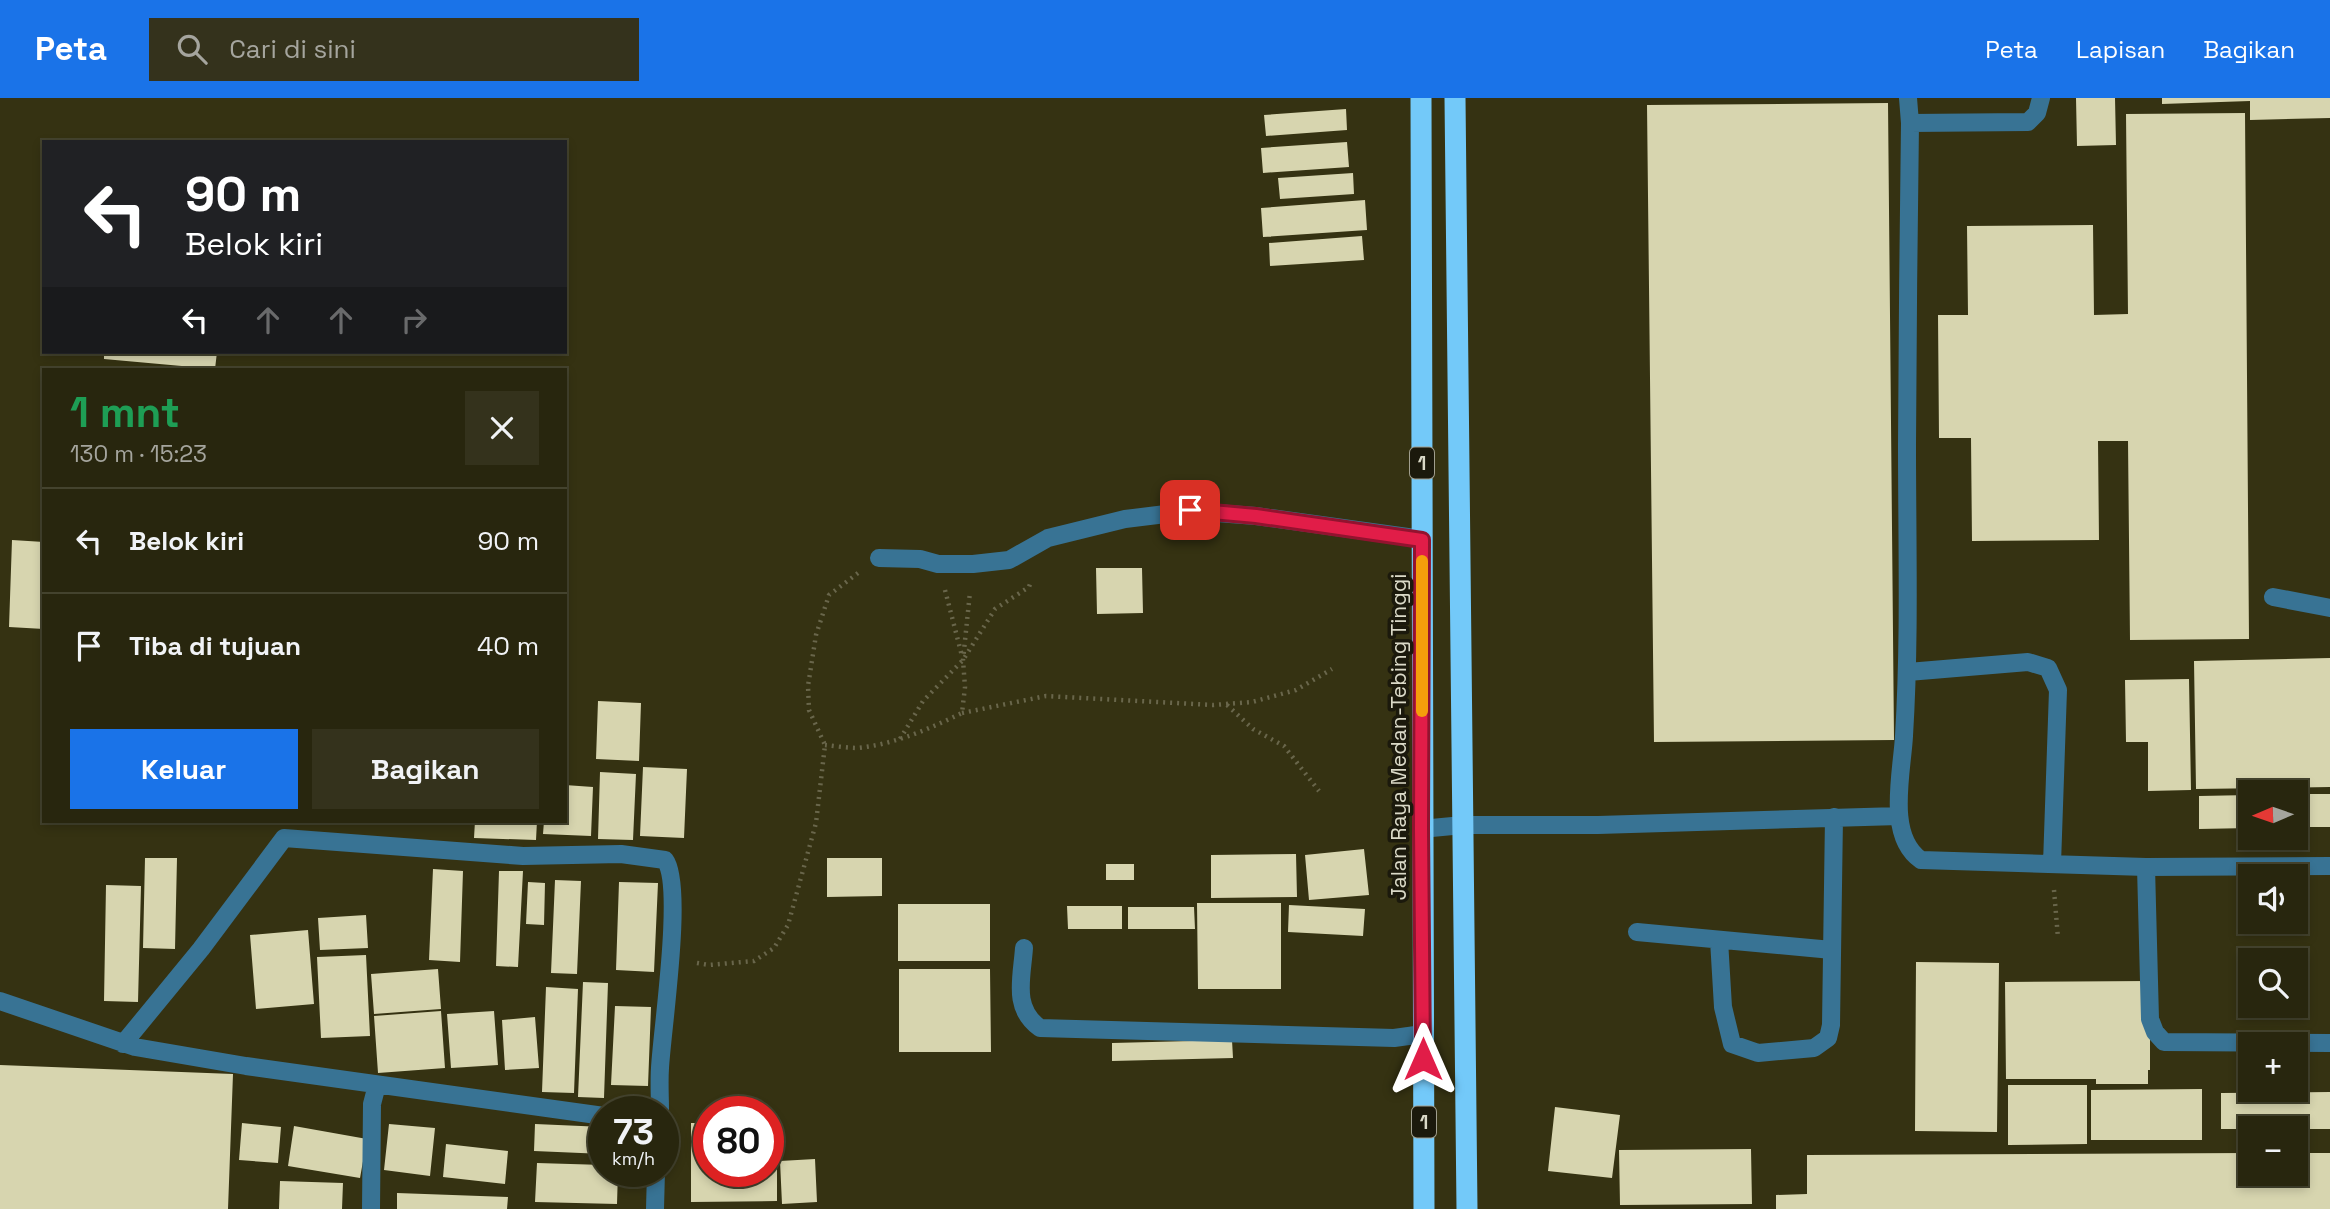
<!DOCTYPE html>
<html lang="id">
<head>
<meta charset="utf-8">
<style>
  body { margin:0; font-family:"Space Grotesk",sans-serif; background:#34321c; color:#f1f3f6; height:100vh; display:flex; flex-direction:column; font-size:26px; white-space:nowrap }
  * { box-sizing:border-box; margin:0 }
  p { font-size:23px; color:#a5a59e }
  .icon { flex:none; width:38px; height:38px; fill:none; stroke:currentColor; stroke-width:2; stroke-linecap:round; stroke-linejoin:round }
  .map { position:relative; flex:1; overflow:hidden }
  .details { position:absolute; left:42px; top:270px; width:525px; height:455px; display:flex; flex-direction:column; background:#28260e; border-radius:0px; box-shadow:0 4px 10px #0003,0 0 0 2px #44432e }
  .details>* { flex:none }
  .top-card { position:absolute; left:42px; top:42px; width:525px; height:214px; border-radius:0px; box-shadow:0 4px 10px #0003,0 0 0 2px #44432e; background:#202124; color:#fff; overflow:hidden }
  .needle { width:46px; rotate:268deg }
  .buttons { position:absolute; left:2238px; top:682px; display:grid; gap:14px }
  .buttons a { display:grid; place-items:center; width:70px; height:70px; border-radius:0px; background:#28260e; box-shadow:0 4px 10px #0003,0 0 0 2px #44432e; font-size:35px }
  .speed { position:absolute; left:588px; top:998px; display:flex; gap:14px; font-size:35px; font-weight:700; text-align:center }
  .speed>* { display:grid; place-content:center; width:91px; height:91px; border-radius:50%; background:#28260e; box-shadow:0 4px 10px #0003,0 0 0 2px #44432e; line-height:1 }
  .speed small { font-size:18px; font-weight:400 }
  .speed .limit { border:10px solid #d22; background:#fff; color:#111 }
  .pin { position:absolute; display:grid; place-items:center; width:60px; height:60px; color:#fff; margin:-30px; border-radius:14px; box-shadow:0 4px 10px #0006 }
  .me { position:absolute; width:77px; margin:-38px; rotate:0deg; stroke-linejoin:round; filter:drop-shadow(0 0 5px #0008) }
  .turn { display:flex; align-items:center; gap:24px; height:147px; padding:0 28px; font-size:32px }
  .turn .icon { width:91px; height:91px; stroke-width:2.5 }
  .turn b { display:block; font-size:49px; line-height:60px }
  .lanes { display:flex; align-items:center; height:66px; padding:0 28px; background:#0003; justify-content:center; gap:35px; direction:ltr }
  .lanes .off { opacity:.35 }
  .round { display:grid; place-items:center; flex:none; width:74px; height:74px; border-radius:0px; background:#34321c }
  .headline { display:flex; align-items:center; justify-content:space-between; height:119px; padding:0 28px }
  h1 { font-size:42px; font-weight:600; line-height:52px; color:#1e9e55 }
  .button { display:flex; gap:14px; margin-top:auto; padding:14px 28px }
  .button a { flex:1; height:80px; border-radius:0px; background:#1a73e8; color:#fff; font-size:28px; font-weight:600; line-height:80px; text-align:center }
  .button a+a { background:#34321c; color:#f1f3f6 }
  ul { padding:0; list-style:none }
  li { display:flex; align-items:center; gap:21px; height:105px; padding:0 28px; border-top:2px solid #44432e }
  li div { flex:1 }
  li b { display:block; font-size:26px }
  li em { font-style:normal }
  header { display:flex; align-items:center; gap:42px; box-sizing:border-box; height:98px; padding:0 35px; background:#1a73e8; color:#fff }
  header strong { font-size:33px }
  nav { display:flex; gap:38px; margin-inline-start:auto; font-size:24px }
  .search { width:490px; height:63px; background:#34321c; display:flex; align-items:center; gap:18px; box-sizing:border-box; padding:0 24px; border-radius:0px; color:#a5a59e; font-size:26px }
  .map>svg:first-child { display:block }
  .building { fill:#d7d5af }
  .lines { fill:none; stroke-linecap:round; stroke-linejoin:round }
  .path { stroke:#69664b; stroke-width:4.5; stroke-dasharray:2 5; stroke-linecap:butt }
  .minor { stroke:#387394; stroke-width:18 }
  .highway { stroke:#73c9f9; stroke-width:21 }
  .route-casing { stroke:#92132f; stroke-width:18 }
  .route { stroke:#e11d48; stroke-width:12 }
  .slow { stroke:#f59e0b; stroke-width:12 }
  .labels { text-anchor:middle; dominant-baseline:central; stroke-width:7; stroke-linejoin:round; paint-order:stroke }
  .shield { fill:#1b190c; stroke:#a19f8f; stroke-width:2 }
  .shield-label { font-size:19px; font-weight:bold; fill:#dad9c7 }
  .street-label { font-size:21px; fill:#dad9c7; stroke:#1b190c }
</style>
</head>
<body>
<header>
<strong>Peta</strong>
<div class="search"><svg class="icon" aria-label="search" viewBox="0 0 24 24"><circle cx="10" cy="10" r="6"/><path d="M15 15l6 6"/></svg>Cari di sini</div>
<nav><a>Peta</a><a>Lapisan</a><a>Bagikan</a></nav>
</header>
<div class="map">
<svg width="2330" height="1111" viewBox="0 0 2330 1111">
  <rect width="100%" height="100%" fill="#353212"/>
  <path class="building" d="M2076 0H2115L2116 47 2077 48Z
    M2162 0H2330V20L2250 22V3L2162 6Z
    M1888 5 1894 642 1654 644 1647 7Z
    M1346 11 1347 32 1266 38 1264 17Z
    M2245 15 2249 541 2130 542 2128 343H2098L2099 442 1972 443 1971 340H1939L1938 217H1968L1967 128 2093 127 2094 217 2128 216 2126 16Z
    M1347 44 1349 69 1263 75 1261 50Z
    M1353 75 1354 96 1280 101 1278 80Z
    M1365 102 1367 132 1263 139 1261 110Z
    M1362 138 1364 162 1270 168 1269 145Z
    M104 254H217L215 271 104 261Z
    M12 442 44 444V531L9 529Z
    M1096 470H1142L1143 515 1097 516Z
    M2330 560V689L2196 691 2194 563Z
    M2189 581 2191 692 2148 693V644H2126L2125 582Z
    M598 603 641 605 639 663 596 661Z
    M643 669 687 671 684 740 640 738Z
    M600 674 636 676 633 742 598 741Z
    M565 687 593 689 591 738 543 736 544 723H565Z
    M2296 696H2330V729H2296Z
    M2250 697V730L2199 731V698Z
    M475 723H537L536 742 474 740Z
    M1364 751 1369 797 1309 802 1305 757Z
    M1296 756 1297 799 1211 800V757Z
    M145 760H177L175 851 143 850Z
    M827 760H882V798L827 799Z
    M1106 766H1134V782H1106Z
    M433 771 463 773 460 864 429 862Z
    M499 773H523L518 869 496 868Z
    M555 782 581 783 577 876 551 875Z
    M528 784 545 785 544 827 526 826Z
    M619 784 658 785 654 874 616 872Z
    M106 787 141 788 138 904 104 903Z
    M1197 805H1281V891H1198Z
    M898 806H990V863H898Z
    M1289 807 1365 811 1363 838 1288 834Z
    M1067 808H1122V831H1068Z
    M1128 809H1194L1195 831H1128Z
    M366 817 368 850 320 852 318 820Z
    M308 832 314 906 256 911 250 837Z
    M366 857 370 938 321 940 317 859Z
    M1916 864 1999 865 1997 1034 1915 1033Z
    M438 871 441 911 374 916 371 876Z
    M899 871H990L991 954H899Z
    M2150 883V972H2148V986H2096V981H2006L2005 884Z
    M583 884 608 885 604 1000 578 999Z
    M546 889 578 891 574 995 542 994Z
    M615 908 651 909 648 988 611 987Z
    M441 913 445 970 378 975 374 918Z
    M494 913 498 967 451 970 447 916Z
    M535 919 539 970 505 972 502 922Z
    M1232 942 1233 960 1112 963V945Z
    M0 967 233 976 228 1111H0Z
    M2008 987H2087V1046L2008 1047Z
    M2202 991V1042H2091V992Z
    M2330 994V1031H2221V995Z
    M1555 1009 1620 1017 1612 1080 1548 1073Z
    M242 1025 281 1029 278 1065 239 1062Z
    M691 1025H709V1073H768V1025H777V1103L691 1104Z
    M389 1026 435 1030 430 1078 384 1072Z
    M535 1026 604 1029V1056L534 1053Z
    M294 1028 367 1041 360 1080 288 1068Z
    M446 1046 508 1053 505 1086 443 1079Z
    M1751 1051 1752 1106 1620 1107 1619 1052Z
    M2250 1055V1076H2296V1055H2330V1111H1776V1097L1807 1096V1057Z
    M815 1061 817 1104 782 1106 780 1063Z
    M537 1065 604 1067V1073H618L617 1106 535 1104Z
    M280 1083 343 1085 342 1111H279Z
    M397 1095 508 1099 507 1111H397Z"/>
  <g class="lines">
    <path class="path" d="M945 492 962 558
      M1227 607 1253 631 1284 648 1319 693
      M962 615 1046 598 1213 607 1252 604 1296 592 1332 571
      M900 641 923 603 963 562 995 511 1029 489 1031 483
      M825 647C835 648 847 650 858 650 895 646 929 631 962 615L965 589 963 562 970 494
      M2054 792 2058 840
      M697 865 709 867 754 863 774 850 788 827 816 725 825 647 809 612 808 588 816 537 829 497 858 475"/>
    <path class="minor" d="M1908 0 1910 25C1909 132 1907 240 1907 347 1907 444 1910 541 1904 638 1902 675 1886 738 1921 762L2146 769 2330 768
      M1910 25 2028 24 2037 15 2041 0
      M879 460 920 461 938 466H973L1009 462 1048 440 1125 421 1190 413 1256 418 1422 441
      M2273 499 2330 510
      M1908 574 2028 564 2048 570 2058 592 2052 766
      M1421 731 1463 727H1598L1899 718
      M2146 769 2150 921 2155 934 2164 944 2330 945
      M1637 834 1832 852
      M1719 842 1723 909 1732 946 1758 955 1814 950 1828 940 1831 927 1834 719
      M1024 850C1022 880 1012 910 1040 930L1394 940 1423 936
      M0 903 135 949 246 968 604 1018
      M123 946 201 851 284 740 523 758 621 756 665 762C684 787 662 932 660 970 659 984 660 999 660 1013
      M371 1111 372 1006 377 987
      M655 1111 656 1073"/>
    <path class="highway" d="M1421 0 1424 1111
      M1455 0 1467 1111"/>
  </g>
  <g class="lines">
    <defs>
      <path id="route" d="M1190 412 1256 418 1422 442 1421 731 1423 961"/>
    </defs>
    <use href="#route" class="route-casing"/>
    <use href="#route" class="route"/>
    <path class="slow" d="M1422 613V463"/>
  </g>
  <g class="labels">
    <g class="shield">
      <rect x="1410" y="349.5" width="24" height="31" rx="5"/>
      <rect x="1412" y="1008.5" width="24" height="31" rx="5"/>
    </g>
    <g class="shield-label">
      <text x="1422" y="365">1</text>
      <text x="1424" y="1024">1</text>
    </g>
    <g class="street-label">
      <text transform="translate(1398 639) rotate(-90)">Jalan Raya Medan-Tebing Tinggi</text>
    </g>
  </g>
</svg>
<div class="buttons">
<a><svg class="needle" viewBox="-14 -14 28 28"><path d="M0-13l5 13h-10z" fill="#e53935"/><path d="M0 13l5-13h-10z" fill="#a5a59e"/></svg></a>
<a><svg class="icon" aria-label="sound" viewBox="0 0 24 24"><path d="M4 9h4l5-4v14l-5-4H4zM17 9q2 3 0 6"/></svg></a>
<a><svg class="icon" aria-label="search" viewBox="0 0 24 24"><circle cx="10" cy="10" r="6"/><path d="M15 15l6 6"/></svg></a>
<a>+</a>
<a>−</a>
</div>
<div class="speed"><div>73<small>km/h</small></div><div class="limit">80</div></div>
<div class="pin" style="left:1190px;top:412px;background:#d93025"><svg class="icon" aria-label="arrive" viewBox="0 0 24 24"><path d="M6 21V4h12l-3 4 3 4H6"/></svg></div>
<svg class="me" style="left:1423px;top:961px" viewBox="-20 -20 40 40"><path d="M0-17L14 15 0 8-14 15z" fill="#e11d48" stroke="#fff" stroke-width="4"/></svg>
<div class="top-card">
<div class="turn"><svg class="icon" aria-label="left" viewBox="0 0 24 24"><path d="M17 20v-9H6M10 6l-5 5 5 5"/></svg><div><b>90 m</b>Belok kiri</div></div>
<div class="lanes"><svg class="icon" aria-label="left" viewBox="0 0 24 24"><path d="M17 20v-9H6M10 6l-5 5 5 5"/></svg><svg class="icon off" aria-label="ahead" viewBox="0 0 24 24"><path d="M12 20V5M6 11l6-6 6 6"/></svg><svg class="icon off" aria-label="ahead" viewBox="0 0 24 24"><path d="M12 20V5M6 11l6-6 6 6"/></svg><svg class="icon off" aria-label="right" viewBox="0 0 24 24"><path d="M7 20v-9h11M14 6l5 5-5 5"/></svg></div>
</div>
<section class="details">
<div class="headline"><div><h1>1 mnt</h1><p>130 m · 15:23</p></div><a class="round"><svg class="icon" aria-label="close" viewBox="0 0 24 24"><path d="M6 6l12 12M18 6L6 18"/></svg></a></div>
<ul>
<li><svg class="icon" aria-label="left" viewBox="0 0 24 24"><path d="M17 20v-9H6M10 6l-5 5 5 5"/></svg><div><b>Belok kiri</b></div><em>90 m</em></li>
<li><svg class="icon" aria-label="arrive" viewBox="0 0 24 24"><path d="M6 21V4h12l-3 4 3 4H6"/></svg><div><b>Tiba di tujuan</b></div><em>40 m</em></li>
</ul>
<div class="button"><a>Keluar</a><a>Bagikan</a></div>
</section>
</div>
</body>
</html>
